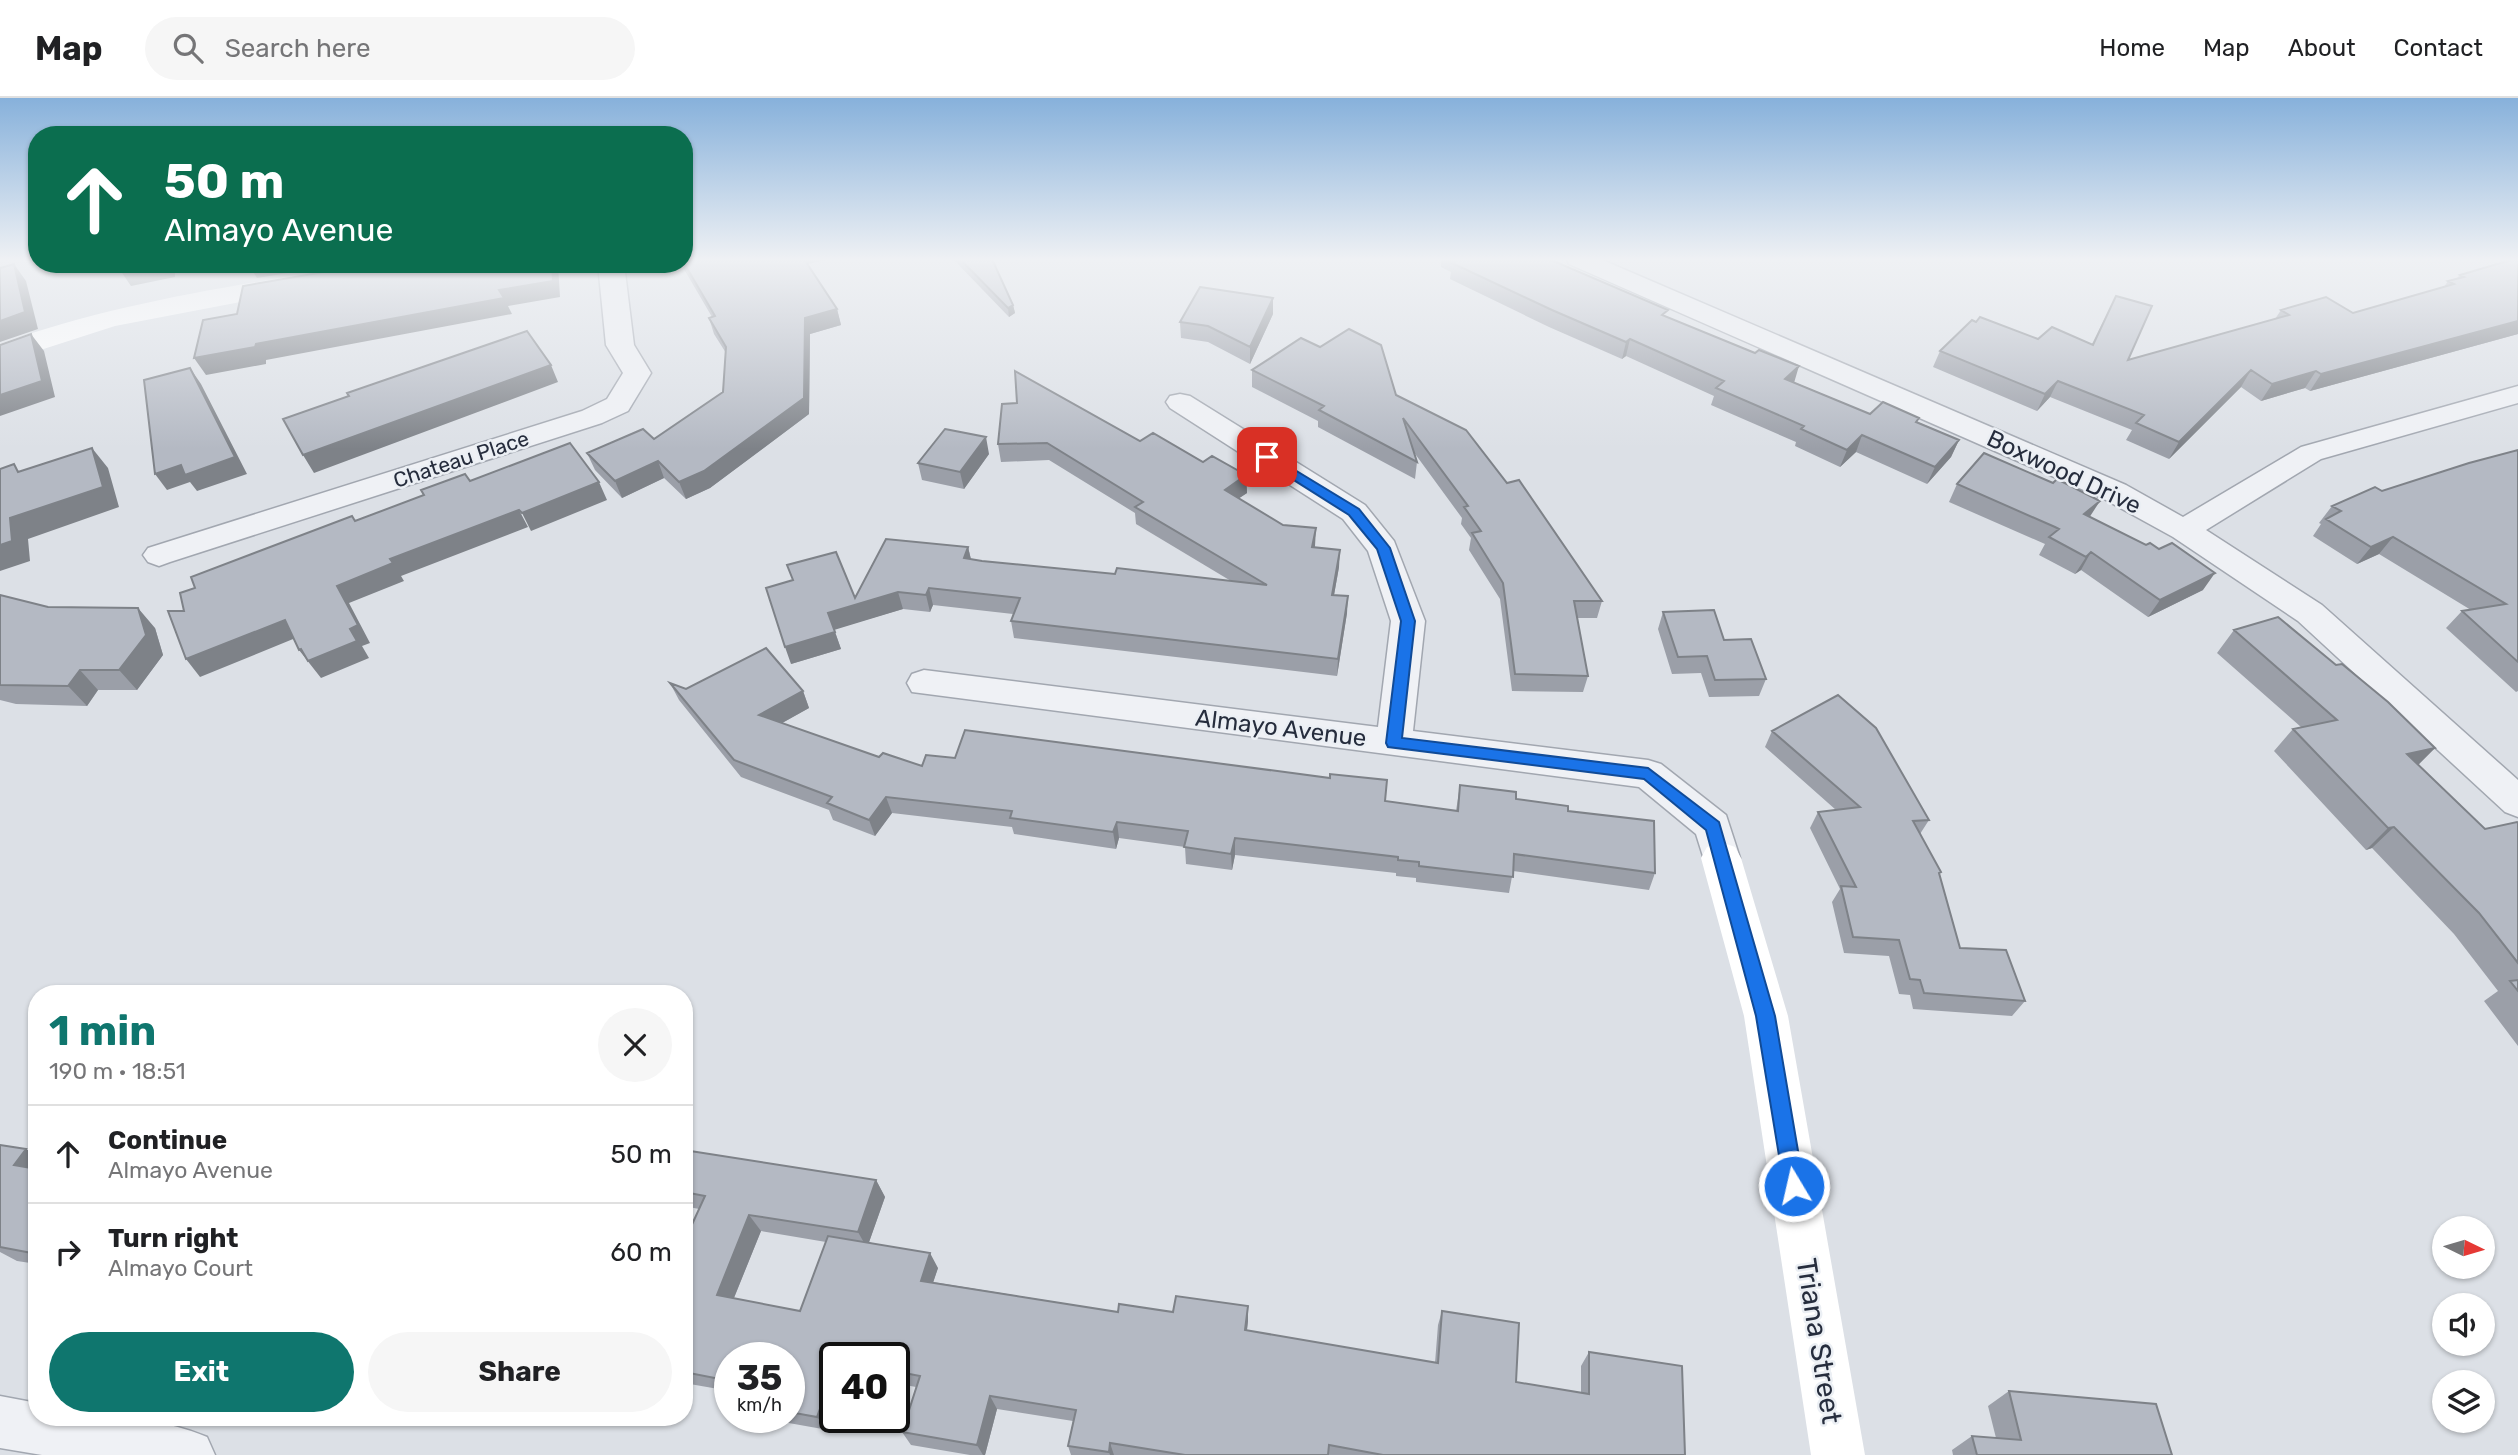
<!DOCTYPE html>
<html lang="en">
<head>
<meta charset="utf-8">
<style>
  body { margin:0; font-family:Rubik,sans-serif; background:#f6f6f6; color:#202124; height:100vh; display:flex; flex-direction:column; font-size:26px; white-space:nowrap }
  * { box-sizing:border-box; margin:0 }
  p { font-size:23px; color:#757577 }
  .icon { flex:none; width:38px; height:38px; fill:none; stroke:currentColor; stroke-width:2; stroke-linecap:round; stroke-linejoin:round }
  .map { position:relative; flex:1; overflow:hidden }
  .panel { position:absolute; left:28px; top:887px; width:665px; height:441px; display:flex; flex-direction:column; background:#fff; border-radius:28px; box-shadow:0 2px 5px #0004 }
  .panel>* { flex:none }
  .guide { position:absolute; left:28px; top:28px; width:665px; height:147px; border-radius:28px; box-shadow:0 2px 5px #0004; background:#0b6e4f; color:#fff; overflow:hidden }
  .needle { width:46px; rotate:95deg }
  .controls { position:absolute; left:2432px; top:1118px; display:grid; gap:14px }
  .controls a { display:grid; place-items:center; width:63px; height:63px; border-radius:50%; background:#fff; box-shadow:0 2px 5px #0004; font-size:35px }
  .speed { position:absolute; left:714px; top:1244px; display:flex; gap:14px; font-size:35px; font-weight:700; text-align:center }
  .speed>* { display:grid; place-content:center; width:91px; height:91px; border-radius:50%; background:#fff; box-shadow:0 2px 5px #0004; line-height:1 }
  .speed small { font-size:18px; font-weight:400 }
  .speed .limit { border:4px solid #111; border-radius:10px; background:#fff; color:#111 }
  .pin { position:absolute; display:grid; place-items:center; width:60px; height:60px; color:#fff; margin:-30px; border-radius:14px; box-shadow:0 4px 10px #0006 }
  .me { position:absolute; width:77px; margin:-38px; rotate:351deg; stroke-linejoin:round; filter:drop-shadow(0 0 5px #0008) }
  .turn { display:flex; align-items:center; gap:24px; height:147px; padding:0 21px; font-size:32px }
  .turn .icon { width:91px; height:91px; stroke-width:2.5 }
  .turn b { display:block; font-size:49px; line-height:60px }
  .round { display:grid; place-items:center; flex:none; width:74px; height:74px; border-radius:37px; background:#f6f6f6 }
  .overview { display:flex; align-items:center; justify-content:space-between; height:119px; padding:0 21px }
  h1 { font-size:42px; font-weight:700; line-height:52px; color:#0f766e }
  .cta { display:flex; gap:14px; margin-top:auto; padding:14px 21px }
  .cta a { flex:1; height:80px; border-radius:42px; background:#0f766e; color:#fff; font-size:28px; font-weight:700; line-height:80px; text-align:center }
  .cta a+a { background:#f6f6f6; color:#202124 }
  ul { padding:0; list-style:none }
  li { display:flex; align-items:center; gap:21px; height:98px; padding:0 21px; border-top:2px solid #e0e0e0 }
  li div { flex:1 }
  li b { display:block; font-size:26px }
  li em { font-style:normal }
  header { display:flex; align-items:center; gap:42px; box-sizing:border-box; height:98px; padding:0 35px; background:#fff; border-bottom:2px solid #e0e0e0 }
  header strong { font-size:33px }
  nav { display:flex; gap:38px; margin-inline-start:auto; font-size:24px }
  .search { width:490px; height:63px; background:#f6f6f6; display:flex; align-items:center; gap:18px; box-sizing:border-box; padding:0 24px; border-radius:38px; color:#757577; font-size:26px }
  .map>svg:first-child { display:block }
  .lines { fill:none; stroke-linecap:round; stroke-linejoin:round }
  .street-casing { stroke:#a2a7b0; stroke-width:3 }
  .street { fill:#eff1f5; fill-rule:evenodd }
  .secondary { fill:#fff; fill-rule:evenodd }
  .wall { fill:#9b9fa8; fill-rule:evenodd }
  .shaded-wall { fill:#7e8288 }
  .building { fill:#b4b9c3; stroke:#7e8288; stroke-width:2 }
  .route { fill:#1a73e8; stroke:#114b97; stroke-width:2 }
  .labels { text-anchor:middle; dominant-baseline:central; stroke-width:5; stroke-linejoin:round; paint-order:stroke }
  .far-street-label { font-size:21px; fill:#262d3d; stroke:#ebeff4 }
  .street-label { font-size:24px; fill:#262d3d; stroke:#ebeff4 }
  .near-street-label { font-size:28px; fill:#262d3d; stroke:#ebeff4 }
</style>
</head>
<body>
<header>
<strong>Map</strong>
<div class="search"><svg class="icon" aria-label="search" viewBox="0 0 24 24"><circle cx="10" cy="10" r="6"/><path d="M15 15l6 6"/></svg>Search here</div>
<nav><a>Home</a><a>Map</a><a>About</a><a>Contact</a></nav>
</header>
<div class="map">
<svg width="2518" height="1357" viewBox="0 0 2518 1357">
  <rect width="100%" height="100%" fill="#dce0e6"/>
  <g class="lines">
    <defs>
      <path id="street" d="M1566 161H1600L2126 387 2183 419 2301 349 2518 288V305L2321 361 2206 432 2322 507 2518 682V719L2505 714 2298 523 2173 439 2104 401 1569 166Z
        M598 166H624L634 247 651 275 628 313 602 325 170 464 159 468 148 464 143 457 148 450 582 313 607 301 623 275 606 247Z
        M1180 296 1190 298 1365 407 1394 443 1425 523 1413 633 1648 662 1661 666 1726 717 1740 760 1735 771 1721 776 1707 771 1696 736 1639 689 912 594 907 585 912 576 924 572 1378 629 1391 523 1368 453 1343 421 1170 310 1166 304 1170 298Z
        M0 1298 37 1305V1320C94 1320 154 1316 207 1339L215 1357H42L0 1350Z"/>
    </defs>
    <use href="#street" class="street-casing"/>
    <use href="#street" class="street"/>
    <path class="secondary" d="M293 178 303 180 306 186 303 192 115 228 0 265V246C95 212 194 194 293 178Z
      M1721 744 1735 749 1741 760 1788 918 1865 1357H1811L1744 918 1701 760 1707 749Z"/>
  </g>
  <path class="wall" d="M684 161H829L807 166 837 211 841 227 810 236 809 316 710 390 686 401 664 380 622 400 595 372 587 355 654 341 723 294 726 255 714 236 709 220 712 219 681 166H684Z
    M953 161H992L1013 207 1015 215 1009 219Z
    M1441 161H1549L1666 218 1794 284 1870 316 1918 324 1959 342 1951 359 1927 386 1856 354 1840 369 1795 348 1796 344 1711 307 1714 298 1626 258 1622 261 1549 229 1450 181 1451 174 1441 169Z
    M2518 161V236L2310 293 2305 290 2261 303 2241 289 2169 361 2126 342 2132 332 2050 299 2037 313 1933 269 1940 253 2038 241 2092 246 2116 198 2128 262 2275 221 2281 212 2353 215 2444 189 2448 183 2457 180 2460 177Z
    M1273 216 1250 266 1208 244 1181 240 1180 224Z
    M1252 272 1396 297 1602 503 1597 520H1577L1588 578 1583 594 1512 593 1500 501 1469 452 1471 440 1461 426 1462 420 1413 353 1417 364 1415 381 1318 329V323L1252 289Z
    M1002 306 1140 343 1246 377 1247 395 1239 400 1315 449 1339 469 1334 497 1347 515 1337 578 1014 540 1011 523 1013 516 933 507 930 514 903 511 834 531 841 551 791 566 855 500 968 449 971 461 982 463 1115 476 1231 483 1136 426 1135 415 1049 362 1001 364 998 346Z
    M2518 352V593L2516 594 2446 530 2462 513 2471 512 2379 456 2357 466 2313 438 2321 426 2319 425 2332 408Z
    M989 356 964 391 922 382 918 365Z
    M1957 386 2090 419 2203 492 2148 519 2081 472 2075 476 2039 457 2045 446 1949 404Z
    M0 497 48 509 155 530 163 557 137 592H98L87 608 16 606 0 602Z
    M1663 514 1724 542 1766 581 1759 598 1709 599 1701 575 1672 576 1658 531Z
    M2234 532 2435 650 2418 667 2485 731 2518 725V948L2484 903 2498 893 2454 836 2372 750 2366 752 2274 653 2293 631 2301 629 2217 555Z
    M670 585 686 591 803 593 809 610 782 625 879 659 922 668 1385 703 1456 713 1460 687 1568 713 1655 775 1649 792 1513 773 1509 795 1416 784V780L1396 778V775L1235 757 1232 772 1186 766 1185 749 1119 740 1116 751 1014 736 1012 729 892 715 875 738 833 722 829 712 741 679 679 602Z
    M1772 633 1929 722 1920 736 1941 774 1939 776 1960 850 2025 903 2012 918 1913 911 1910 897 1899 896 1889 858 1844 855 1832 804 1840 791 1810 730 1818 714 1836 712 1765 649Z
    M0 1047 26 1051 37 1058V1166L17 1163 0 1154Z
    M684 1052 876 1082 885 1099 869 1144 938 1170 933 1184 1118 1214H1173L1248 1208V1223L1247 1233 1435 1265 1438 1227 1442 1213 1516 1284 1581 1295V1268L1589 1254 1685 1357H1071L1068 1348 1073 1323 997 1311 985 1357H970L911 1347 902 1334 916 1289 894 1285V1260H835V1313L828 1332 761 1320H789V1260H730V1293L684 1285V1144L699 1111 684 1108ZM761 1133 826 1144 800 1213 734 1200Z
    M2009 1293 2172 1357H1953L1952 1352 1972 1338 1996 1340 1988 1308Z"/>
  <path class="shaded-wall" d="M800 161H829L802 167Z
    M14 166 26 183 38 231 0 244V223Z
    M146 166H175V179L131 188 120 172Z
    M248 166H343L257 180Z
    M552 166H558L560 199 508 208 512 216 266 262V266L206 277 194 260 256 246 499 192Z
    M1273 200V216L1250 266V249Z
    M1013 207 1015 215 1009 219 1008 210Z
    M837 211 841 227 810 236 809 316 710 390 686 401 679 384 805 220Z
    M2518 223V236L2310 293 2321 276Z
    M31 236 44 253 55 299 0 318V297Z
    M1630 241 1626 258 1622 261 1626 244Z
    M551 267 558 284 314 375 303 357Z
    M1799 268 1794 285 1785 281Z
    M190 270 201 286 247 376 197 393 190 384 167 392 155 376Z
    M2251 272 2241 289 2169 361 2179 344Z
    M2316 273 2305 290 2261 303 2272 286Z
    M2058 283 2050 299 2037 313 2045 296Z
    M1862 337 1856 354 1840 369 1847 352Z
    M986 339 989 356 964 391 960 374Z
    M1959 342 1951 359 1927 386 1935 369Z
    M92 350 108 370 119 409 28 441 30 463 0 473V447L10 420Z
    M658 363 664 380 622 400 615 383Z
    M1246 377 1247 395 1226 409 1225 392Z
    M599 384 607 402 531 433 522 415Z
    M2100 403 2089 420 2084 416Z
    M519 412 528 429 401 478 404 483 349 505 370 545 362 548 369 560 321 580 299 552 350 531 337 488 390 461Z
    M1316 430 1315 448 1311 466 1312 449Z
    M2393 439 2379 456 2357 466 2371 449Z
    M968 449 972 466 964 460Z
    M1340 452 1339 469 1331 514 1332 497Z
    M2091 454 2081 472 2075 476 2086 459Z
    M2215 475 2203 492 2148 519 2160 502Z
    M929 490 933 507 930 514 926 497Z
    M898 494 903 511 834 532 828 515Z
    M1348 498 1347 515 1337 578 1338 561Z
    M138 510 155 530 163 557 137 592 119 572Z
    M285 522 298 539 200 579 186 561Z
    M835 534 841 551 791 566 785 549Z
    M80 572 98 592 87 608 68 588Z
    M803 593 809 610 766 634 759 617Z
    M2435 650 2413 672 2407 656Z
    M886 699 892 715 875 738 869 722Z
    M1117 724 1119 740 1116 751 1113 734Z
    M2394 729 2372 750 2366 752 2388 730Z
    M1235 740V757L1232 772 1231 756Z
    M26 1051 37 1058V1081L14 1067Z
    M876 1082 885 1099 867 1150 858 1134Z
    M749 1117 761 1133 729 1212 717 1197Z
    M930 1155 938 1170 929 1197 921 1183Z
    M1248 1208V1223L1245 1246V1232Z
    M835 1269V1313L828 1332 817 1319Z
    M990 1298 997 1311 985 1357H983L977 1347Z
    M1110 1345 1114 1357H1110L1109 1354Z"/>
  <path class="building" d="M684 161H804L837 211 805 220 804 300 704 373 679 384 658 363 615 383 587 355 643 331 654 341 723 294 726 249 709 220 715 218 684 165Z
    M960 161H992L1013 207 1008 210Z
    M1458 161H1549L1668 212 1662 217 1755 255 1759 252 1799 268 1785 281 1870 316 1883 304 1919 320 1916 324 1959 342 1935 369 1862 337 1847 352 1801 331 1804 328 1716 290 1724 283 1630 241 1626 244 1552 212 1452 165Z
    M2514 161H2518V223L2321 276 2316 273 2272 286 2251 272 2179 344 2136 325 2144 317 2058 283 2045 296 1940 253 1972 222 1976 224 1980 219 2038 241 2052 229 2093 247 2116 198 2152 208 2128 262 2289 217 2281 212 2326 199 2353 215 2454 186 2448 183 2464 179 2460 177Z
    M14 166 25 214 0 223V170Z
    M120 166H146L120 172Z
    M371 166H552L553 183 499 192 504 200 256 246 255 249 194 260 203 222 237 216 243 188Z
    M1200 189 1273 200 1250 249 1208 228 1180 224Z
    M1349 231 1381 247 1396 297 1466 332 1507 385 1519 382 1602 503H1574L1588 578 1515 576 1503 485 1472 435 1481 433 1464 409 1468 408 1403 320 1417 364 1319 312 1324 308 1252 272 1301 240 1320 249Z
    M527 233 551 267 303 357 283 321 349 298 347 295Z
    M31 236 42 283 0 297V247Z
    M190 270 235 359 185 377 181 367 155 376 144 282Z
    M1015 273 1140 343 1153 335 1203 364 1212 358 1246 377 1225 392 1283 427 1316 430 1312 449 1340 452 1332 497 1348 498 1338 561 1011 523 1020 500 929 490 926 497 898 494 828 515 835 534 785 549 766 490 793 482 787 467 836 454 855 500 886 441 968 449 964 460 982 463 1115 476 1117 470 1267 487 1135 409 1143 404 1047 345 998 346 1002 306 1017 305Z
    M945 331 986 339 960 374 918 365Z
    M570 345 599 384 522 415 519 412 390 461 393 465 337 488 358 527 350 531 357 543 308 563 301 551 299 552 285 522 186 561 168 513H184L180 495 195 490 191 479 352 418 355 423 424 397 421 392 465 376 470 383Z
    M92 350 103 389 10 420 12 443 0 447V371L14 366 18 374Z
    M2518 352V564L2462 513 2506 506 2393 439 2371 449 2326 421 2341 413 2332 408 2375 389 2382 393 2469 365Z
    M1984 355 2053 385 2057 381 2100 403 2084 416 2146 447 2150 445 2159 451 2172 445 2215 475 2160 502 2091 454 2086 459 2049 439 2059 431 2055 429 1957 386Z
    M0 497 48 509 138 510 146 537 119 572H80L68 588 0 587Z
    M1714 512 1724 542 1751 541 1766 581 1715 582 1707 558 1678 559 1663 514Z
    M2278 519 2336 567 2342 566 2388 604 2435 650 2407 656 2485 731 2517 724 2518 725V865L2479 815 2394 729 2388 730 2293 631 2337 622 2234 532Z
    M766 550 803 593 759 617 879 659 883 655 922 668 926 657 955 660 965 632 1330 680V676L1387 682 1385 703 1458 713 1460 687 1516 694V701L1568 708V713L1654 723 1655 775 1514 756 1513 779 1419 768V764L1398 762V759L1235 740 1231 756 1184 749 1188 733 1117 724 1113 734 1010 720 1012 713 886 699 869 722 827 705 832 699 734 662 670 585 686 591Z
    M1838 597 1876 630 1929 722 1913 723 1941 774 1939 775 1960 850 2006 852 2025 903 1924 895 1920 882 1910 881 1899 842 1853 839 1841 788 1856 789 1818 714 1860 709 1772 633Z
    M2518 882V893L2510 883Z
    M0 1047 26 1051 14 1067 37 1071V1156L0 1149Z
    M684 1052 876 1082 858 1134 749 1117 717 1197 800 1213 828 1138 930 1155 921 1183 1118 1214 1119 1206 1173 1214 1176 1198 1248 1208 1245 1232 1438 1265 1442 1213 1519 1225 1516 1284 1589 1296V1254L1682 1268 1685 1357H1383L1329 1347 1328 1357H1185L1110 1345 1109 1354 1068 1348 1076 1312 990 1298 977 1347 902 1334 920 1278 894 1273V1260H835V1269L817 1319 789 1314V1260H730V1283L684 1274V1144L705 1098 684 1094Z
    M2009 1293 2156 1306 2172 1357H1977L1972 1338 2021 1342Z"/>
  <linearGradient id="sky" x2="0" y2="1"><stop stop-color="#87b1db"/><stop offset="0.46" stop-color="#eff1f4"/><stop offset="1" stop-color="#eff1f4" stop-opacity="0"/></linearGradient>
  <rect width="2518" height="351" fill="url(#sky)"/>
  <path class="route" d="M1267 355 1359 411 1390 450 1415 523 1402 640 1648 670 1719 724 1775 918 1804 1088 1801 1095 1794 1098 1787 1095 1784 1088 1756 918 1706 732 1644 681 1388 649 1386 645 1401 523 1377 451 1349 417 1262 362 1261 359Z"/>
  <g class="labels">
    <g class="far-street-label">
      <text transform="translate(461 361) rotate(-18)">Chateau Place</text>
    </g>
    <g class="street-label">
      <text transform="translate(2064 374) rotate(25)">Boxwood Drive</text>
      <text transform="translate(1281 630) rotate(7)">Almayo Avenue</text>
    </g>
    <g class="near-street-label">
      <text transform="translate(1819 1243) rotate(81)">Triana Street</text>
    </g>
  </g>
</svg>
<div class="controls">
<a><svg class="needle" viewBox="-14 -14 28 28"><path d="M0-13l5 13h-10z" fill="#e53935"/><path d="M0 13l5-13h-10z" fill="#757577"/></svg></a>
<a><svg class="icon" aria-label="sound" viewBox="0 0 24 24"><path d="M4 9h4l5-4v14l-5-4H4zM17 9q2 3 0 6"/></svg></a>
<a><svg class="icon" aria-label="layers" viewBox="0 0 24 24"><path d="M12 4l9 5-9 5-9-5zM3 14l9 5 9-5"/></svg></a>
</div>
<div class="speed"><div>35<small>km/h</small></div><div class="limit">40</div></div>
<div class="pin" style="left:1267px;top:359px;background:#d93025"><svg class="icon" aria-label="arrive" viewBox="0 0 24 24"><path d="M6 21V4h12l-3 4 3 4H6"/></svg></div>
<svg class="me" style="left:1794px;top:1088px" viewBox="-20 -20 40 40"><circle r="17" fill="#1a73e8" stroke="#fff" stroke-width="3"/><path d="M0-11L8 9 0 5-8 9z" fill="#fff"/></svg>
<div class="guide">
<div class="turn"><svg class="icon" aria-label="ahead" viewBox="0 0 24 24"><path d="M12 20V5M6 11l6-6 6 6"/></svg><div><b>50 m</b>Almayo Avenue</div></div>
</div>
<section class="panel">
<div class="overview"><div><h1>1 min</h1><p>190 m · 18:51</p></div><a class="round"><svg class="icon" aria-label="close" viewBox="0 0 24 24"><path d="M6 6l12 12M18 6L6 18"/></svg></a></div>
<ul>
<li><svg class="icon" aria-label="ahead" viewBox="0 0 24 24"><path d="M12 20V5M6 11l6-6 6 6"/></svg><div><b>Continue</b><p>Almayo Avenue</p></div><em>50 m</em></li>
<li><svg class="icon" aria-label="right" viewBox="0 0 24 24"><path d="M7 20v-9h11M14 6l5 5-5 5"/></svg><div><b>Turn right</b><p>Almayo Court</p></div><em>60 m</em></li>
</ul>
<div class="cta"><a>Exit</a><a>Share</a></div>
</section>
</div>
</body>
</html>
